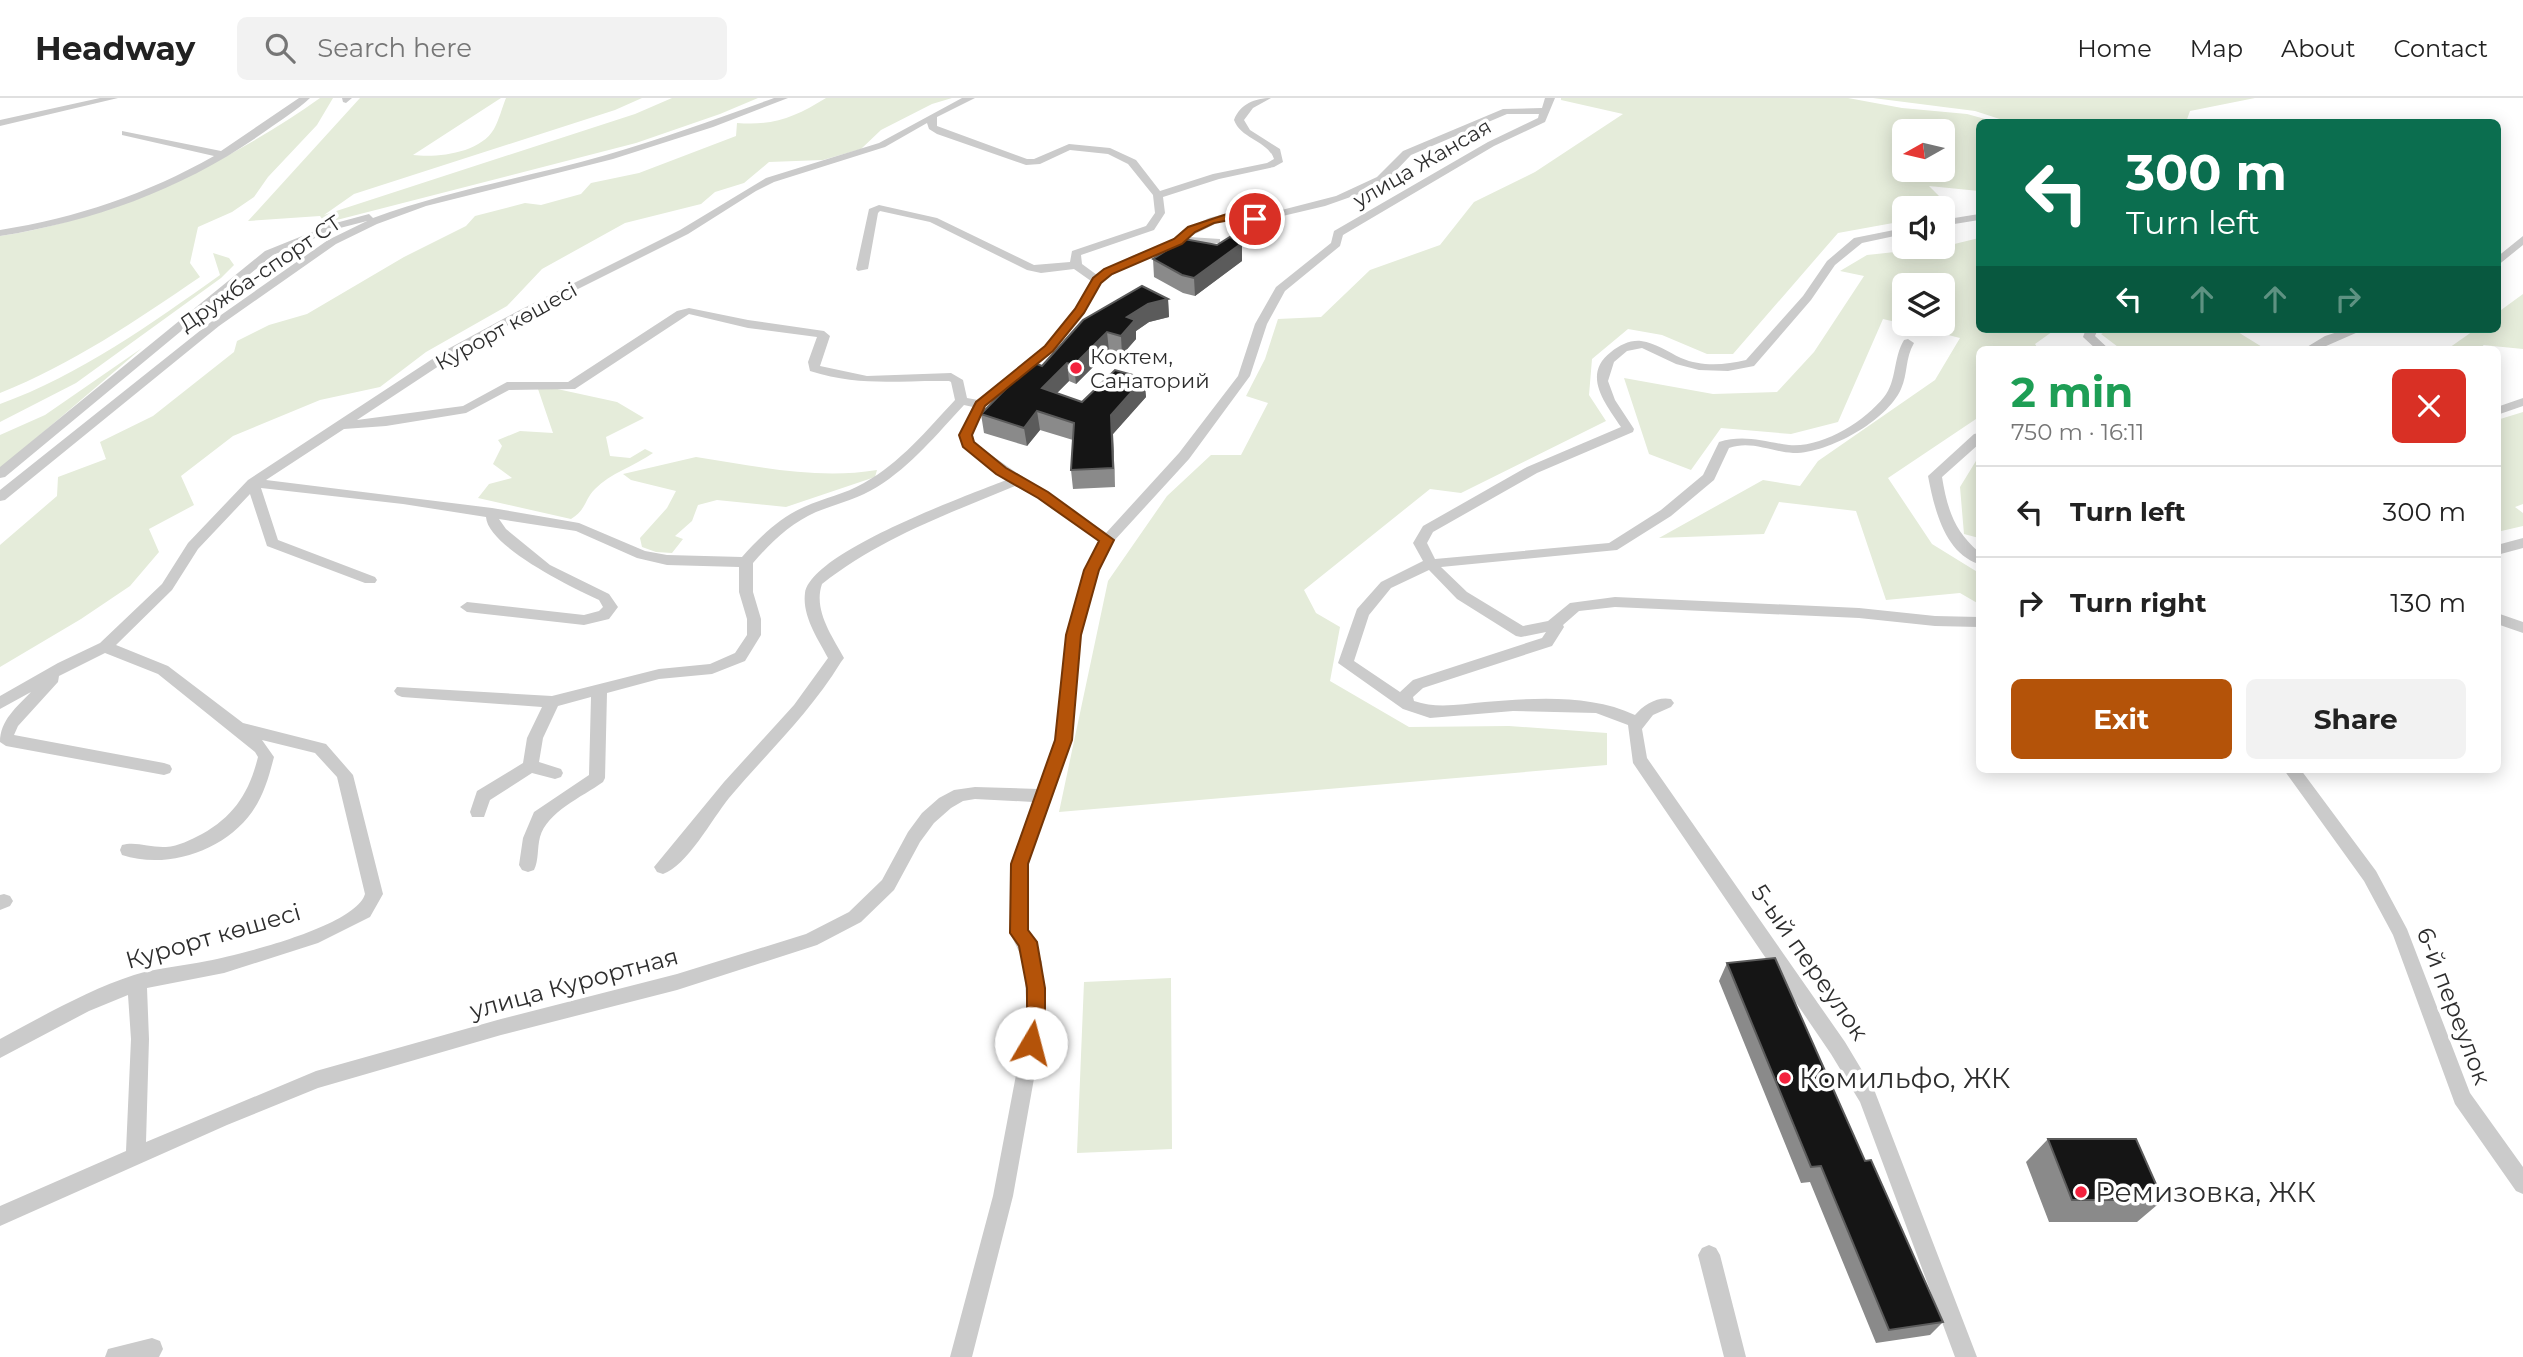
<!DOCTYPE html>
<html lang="en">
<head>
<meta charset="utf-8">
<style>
  body { margin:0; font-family:Montserrat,sans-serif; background:#f2f2f2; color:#222; height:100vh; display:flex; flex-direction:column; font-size:26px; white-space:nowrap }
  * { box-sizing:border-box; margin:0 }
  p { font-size:23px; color:#767676 }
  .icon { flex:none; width:38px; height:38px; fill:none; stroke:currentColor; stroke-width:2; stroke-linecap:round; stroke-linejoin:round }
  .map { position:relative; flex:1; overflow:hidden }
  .sheet { position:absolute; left:1976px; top:248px; width:525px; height:427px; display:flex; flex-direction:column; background:#fff; border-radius:10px; box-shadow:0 4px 18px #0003 }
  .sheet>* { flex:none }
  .hud { position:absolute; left:1976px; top:21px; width:525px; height:214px; border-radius:10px; box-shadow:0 4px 18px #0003; background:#0b6e4f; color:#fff; overflow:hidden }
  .needle { width:46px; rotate:262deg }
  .buttons { position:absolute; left:1892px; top:21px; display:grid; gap:14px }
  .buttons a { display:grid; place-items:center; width:63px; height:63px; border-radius:10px; background:#fff; box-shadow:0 4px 18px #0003; font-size:35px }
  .pin { position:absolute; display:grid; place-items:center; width:60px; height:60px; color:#fff; margin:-30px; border:4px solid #fff; border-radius:50%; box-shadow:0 2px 7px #0007 }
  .me { position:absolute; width:77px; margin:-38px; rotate:8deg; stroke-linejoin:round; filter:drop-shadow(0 0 5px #0008) }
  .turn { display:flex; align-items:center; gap:24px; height:147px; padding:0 35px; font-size:32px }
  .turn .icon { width:91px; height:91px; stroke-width:2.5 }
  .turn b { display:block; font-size:49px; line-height:60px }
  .lanes { display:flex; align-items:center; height:66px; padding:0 35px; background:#0003; justify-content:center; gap:35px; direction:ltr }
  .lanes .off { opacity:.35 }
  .round { display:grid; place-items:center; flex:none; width:74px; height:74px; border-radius:10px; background:#f2f2f2 }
  .overview { display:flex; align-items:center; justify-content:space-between; height:119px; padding:0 35px }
  h1 { font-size:42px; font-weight:700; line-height:52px; color:#1e9e55 }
  .action { display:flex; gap:14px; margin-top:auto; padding:14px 35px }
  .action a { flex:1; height:80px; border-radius:10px; background:#b45309; color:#fff; font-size:28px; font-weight:700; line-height:80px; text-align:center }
  .action a+a { background:#f2f2f2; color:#222 }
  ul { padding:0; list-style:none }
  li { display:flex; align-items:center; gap:21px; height:91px; padding:0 35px; border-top:2px solid #e0e0e0 }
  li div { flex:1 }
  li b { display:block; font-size:26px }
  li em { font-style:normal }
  header { display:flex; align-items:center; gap:42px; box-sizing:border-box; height:98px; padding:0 35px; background:#fff; border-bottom:2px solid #e0e0e0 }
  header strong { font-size:33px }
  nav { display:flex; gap:38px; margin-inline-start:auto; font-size:24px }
  .search { width:490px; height:63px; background:#f2f2f2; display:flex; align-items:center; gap:18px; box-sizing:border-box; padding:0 24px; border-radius:10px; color:#767676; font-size:26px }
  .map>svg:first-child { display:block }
  .green { fill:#e5ecda; fill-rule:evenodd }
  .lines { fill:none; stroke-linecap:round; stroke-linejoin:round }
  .street { fill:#cbcbcb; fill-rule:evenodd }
  .wall { fill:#8a8a8a }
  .shaded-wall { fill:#5b5b5b }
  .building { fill:#151515; stroke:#5b5b5b; stroke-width:2 }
  .route { fill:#b45309; stroke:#753606; stroke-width:2 }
  .poi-dot { fill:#f3213d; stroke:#fff; stroke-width:2.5 }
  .labels { text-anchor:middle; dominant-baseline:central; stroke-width:7; stroke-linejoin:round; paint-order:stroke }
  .far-street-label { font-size:21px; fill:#2e2e2e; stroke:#fff }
  .far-poi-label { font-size:21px; fill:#2e2e2e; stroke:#fff; text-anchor:start }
  .street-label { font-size:24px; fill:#2e2e2e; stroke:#fff }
  .near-poi-label { font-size:28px; fill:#2e2e2e; stroke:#fff; text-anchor:start }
</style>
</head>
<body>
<header>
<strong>Headway</strong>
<div class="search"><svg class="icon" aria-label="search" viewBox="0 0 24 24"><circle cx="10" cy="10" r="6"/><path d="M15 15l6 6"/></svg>Search here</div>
<nav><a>Home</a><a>Map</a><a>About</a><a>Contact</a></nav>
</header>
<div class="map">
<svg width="2523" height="1259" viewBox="0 0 2523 1259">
  <rect width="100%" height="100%" fill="#fff"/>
  <path class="green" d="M320 0H333L317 27 268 79 254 99 232 114 198 129 190 165 200 179C137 222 71 267 0 295V138C110 122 230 64 320 0Z
    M360 0H501L413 57C438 60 480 55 494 31 499 22 502 10 506 0H642L615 12 354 96 324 117 635 16 672 0H758L720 16 636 45 325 125 320 118 248 123Z
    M826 0H952L932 6 881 32 861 51 823 62 769 64 744 85 715 94 701 106 625 125 542 171 507 208 426 254 380 289 320 302 233 338 181 378 194 407 149 431 159 454 130 488 81 521 0 569V447L57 398 58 379 106 361 100 344 153 318 234 254 237 243 269 227 307 216 404 159 466 128 475 118 525 105 541 107 581 96 591 85 639 75 736 38 737 25C774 28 795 19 826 0Z
    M1561 0H1848L1902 10 1967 16 1996 24H1979V93L1929 88 1954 113 1943 115 1942 110H1904V123L1838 135 1733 256H1707L1662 237 1628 231 1592 261 1589 297 1606 323 1461 395 1430 391 1304 492 1316 515 1340 529 1330 583 1409 629 1509 628 1607 635V667L1059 714 1108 483 1167 398 1211 357H1241L1268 305 1246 298 1265 261 1278 221 1321 219 1370 172 1440 147 1474 104 1535 74 1623 16 1561 2ZM1904 33H1942V72H1904Z
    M1873 0H2255L2190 13 2186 24H2074L2062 21 2044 24H2009L1975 13Z
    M1979 140V231H2056L2035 246 2039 252H1979V319L1888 380 1932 446 1979 475V506L1960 495 1886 502 1856 413 1779 404 1764 436 1659 440 1763 382 1800 388 1818 363 1935 282 1960 240 1905 226H1942V187H1904V226L1883 221 1838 324 1791 336 1721 330 1691 372 1649 356 1624 280 1713 296 1777 294 1814 254 1864 178 1840 173 1867 157 1942 149Z
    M213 155 229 160 234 167 221 180 76 285 0 324V306C80 277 151 226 220 177Z
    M2523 196V251L2483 247 2485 252H2446L2476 231H2497V215Z
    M2111 231H2233L2267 252H2122L2101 236Z
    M142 250 0 371V337L45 317Z
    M548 289 617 304 644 320 606 339 610 358 630 360 645 351 653 355C635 368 610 375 595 391 584 402 587 411 571 421L478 400 489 386 512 380 493 366 502 348 498 342 520 333 553 335 538 291Z
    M2523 314V406L2515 409 2523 415V428L2497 434V322Z
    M1979 358V440L1964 436 1960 389Z
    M696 359C757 368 816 382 877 372L875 379 786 409 717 402 698 407 692 423 675 438 683 441 672 455 656 454 642 449 640 440 667 410 676 393 631 382 623 376Z
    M1171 880 1172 1051 1077 1055 1084 884Z"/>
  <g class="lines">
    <path class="street" d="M100 0H118L0 28V22Z
      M299 0H310C297 12 281 22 267 32 188 89 96 123 0 138V132C76 120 147 96 214 58L122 37V33L221 53Z
      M342 0H352L346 5 343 4Z
      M774 0H788L713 29 613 61 426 108 377 126 336 146 219 228 5 402 0 403V392L211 224 328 142 367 123 340 130 273 157 5 379 0 380V369L265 153 332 126 369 116 373 120C449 92 529 79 606 57 663 40 719 20 774 0Z
      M962 0H975L937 19V28L1027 61H1034L1069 46 1110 50 1136 62 1160 93 1213 76 1267 65 1274 61C1268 43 1241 41 1234 22 1240 6 1255 0 1271 0L1253 10 1244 22 1250 32 1280 51 1283 64 1274 69 1219 81 1163 99 1165 115 1154 132 1081 157 1082 166 1097 177 1132 158 1174 142 1186 131 1209 120 1228 115 1254 117 1270 115 1336 98 1377 79 1403 53 1503 11 1542 10 1545 0H1555L1545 24 1494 48 1343 137 1340 148 1285 193 1267 226 1250 278 1189 361 1113 444 1098 472 1081 537 1072 642 1028 767V833L1042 864 1045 919 1013 1098 972 1259H950L993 1098 1027 919 1024 864 1010 835V767L1033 704 975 701 963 703 951 710 934 725 920 744 894 792 861 824 817 847 677 892 501 937 318 990 227 1027 0 1128V1108L126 1053 131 941 128 897 89 913 0 960V941C43 918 88 892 134 877 157 870 183 868 207 863 239 857 356 828 365 796L337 679 315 655 262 642 274 659C269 678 264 697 252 714 224 753 167 772 122 757L120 752 122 747C136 743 151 750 166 749 179 748 190 742 202 736 234 718 249 695 258 659L255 654 158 576 105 555 59 578 58 584 18 628 14 637 164 665 170 667 172 671 170 675 164 677 6 648 0 644C0 622 17 609 31 594L0 611V598L58 565 100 545 162 486 188 445 248 382 446 252 518 213 680 132 766 80 879 45ZM1507 16H1539L1538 20 1488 44 1334 133 1331 145 1276 189 1255 226 1238 278 1179 355 1106 435C1062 404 1017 377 974 344L972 336 985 308 1050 256 1072 231 1098 189 1107 180 1140 162 1175 148 1193 145H1220V141L1189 139 1221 123 1270 121 1325 108 1359 96 1389 80 1411 57ZM927 25 929 31 937 36 1026 67 1040 66 1070 52 1108 56 1128 66 1153 97 1155 115 1146 128 1072 153 1070 164 1034 167 937 120 879 107 869 111 856 171 858 173 868 171 878 115 880 113 930 124 1027 172 1041 175 1074 171 1091 183C1083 194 1079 206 1071 217 1045 251 1012 278 978 302L967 300 963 282 951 275 867 278 820 268 830 238 824 233 748 222 689 210 677 213 568 284H507L463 308 357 322 454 258 526 217 688 136 756 93 774 84 885 49ZM689 216 748 230 817 239 808 264 810 273C861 289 897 282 949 283L951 284 955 302C927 332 900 365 864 385 845 396 824 400 804 409 779 420 760 439 742 459L667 457 645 453 579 425 492 410 266 382 344 331 386 328 466 315 509 292 575 291ZM964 307 973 309 960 336 962 346 1006 382C967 398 812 453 805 495 802 518 818 541 828 560L794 607 724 684 654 769 657 774 663 776C687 768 712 721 729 700 767 655 810 615 841 564L844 560C832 538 813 512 822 486 880 440 948 416 1015 388L1038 400 1099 443 1084 472 1067 537 1056 642 1038 691 975 689 954 692 939 700 922 715 908 734 882 782 849 814 806 836 677 876 501 921 316 973 146 1044 149 941 147 890 224 875 318 845 370 819 383 796 353 677 326 646 243 625 168 568 116 547 172 492 198 451 250 396 267 448 365 485H375L377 482 375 479 278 442 261 390 403 406 486 419C488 449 573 490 599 502L603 509 599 513 584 517 467 504 460 509 467 514 584 527 609 521 618 509 609 496 550 467 506 431 499 421 576 433 637 460 667 467 739 469V494L747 521V537L735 555 710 566 659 571 552 598 397 589 394 593 397 597 402 599 542 609 527 640 523 665 477 693 470 714 472 719H484L490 702 532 675 555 681 561 679 563 675 561 671 539 664 543 640 558 608 591 599 589 677 534 714 523 740 519 767 522 772 528 774 534 772C539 762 537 750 540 739 547 714 582 699 603 684L605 680 607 595 659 581 712 576 745 563 761 537V521L753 494V465C771 444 791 425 816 414 836 406 858 401 877 389 911 368 937 336 964 307Z
      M1979 116V122L1942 128V122Z
      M1904 130V136L1862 145 1835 167 1811 202 1754 268 1728 273 1699 272 1676 266 1642 250 1627 253 1614 264 1608 283 1615 302 1634 331 1633 334 1537 375 1433 434 1427 445 1435 461 1609 445 1661 412 1703 377 1719 344C1745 336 1764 344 1789 347 1822 350 1864 324 1884 299 1897 283 1893 260 1904 242L1908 241 1914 245C1905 260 1908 276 1901 291 1887 323 1827 356 1793 355 1772 354 1751 342 1729 350L1714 382 1671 418 1617 452 1441 469 1467 494 1523 528 1548 523 1570 505 1615 499 1859 510 1935 518 1979 519V529L1935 528 1859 520 1615 509 1579 513 1563 527 1564 529 1552 548 1423 590 1413 599 1414 603C1437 611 1461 606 1485 604 1534 600 1590 596 1635 617 1643 607 1658 598 1671 601L1674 605 1671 609 1653 617 1642 631 1647 660 1845 944 1875 994 1977 1259H1955L1860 1004 1831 956 1633 665 1628 627 1596 615 1513 613 1430 620 1403 611 1338 565 1357 511 1381 484 1423 463 1413 445 1423 428 1527 369 1621 329C1606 306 1581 277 1611 254 1620 247 1630 242 1641 243 1656 245 1668 254 1681 260 1702 269 1725 267 1746 262L1803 198 1827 163 1854 140ZM1429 472 1457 501 1516 538 1521 539 1546 534 1542 540 1413 582 1400 594 1354 563 1369 517 1391 490Z
      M2523 138V147L2497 168V159Z
      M2086 231H2098L2095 238 2110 252H2097L2083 239Z
      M2347 231H2365L2317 252H2302L2325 238Z
      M2523 300V308L2497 317V309Z
      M1979 335V346L1942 379C1947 410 1954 433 1979 454V466C1944 455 1934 409 1928 378L1974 336Z
      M2523 440V450L2497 457V447Z
      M2497 515 2523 524V535L2497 526Z
      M2284 672H2301L2376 773 2407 831 2470 995 2523 1069V1096L2516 1093 2455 1006 2393 837 2364 783Z
      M4 796 10 798 13 803 10 808 0 812V797Z
      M1709 1147 1716 1150 1720 1157 1746 1259H1724L1698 1157 1702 1150Z
      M152 1240 160 1243 163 1251 159 1259H105L108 1251Z"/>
  </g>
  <path class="wall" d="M1242 145V163L1195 198 1183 195 1154 179 1153 161 1217 147Z
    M1168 201 1169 219 1149 224 1136 233V241L1122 257 1109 253 1076 286 1069 283 1057 295 1082 304 1144 280 1146 299 1113 336 1115 389 1073 391 1071 372 1073 342 1040 332 1027 348 984 335 981 316 1042 268Z
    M1727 865 1865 1063 1943 1224 1930 1237 1876 1245 1810 1084 1801 1085 1719 883Z
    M2048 1041 2163 1102 2137 1124H2049L2026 1064Z"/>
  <path class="shaded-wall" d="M1242 145V163L1195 198 1194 180Z
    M1168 201 1169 219 1149 224 1136 233V241L1122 257 1121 238 1127 219 1148 206Z
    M1107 234 1109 253 1076 286 1074 267Z
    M1067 265 1069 283 1044 308 1042 290Z
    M1144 280 1146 299 1113 336 1115 389 1111 317Z
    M1037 313 1040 332 1027 348 1024 330Z"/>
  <path class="building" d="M1230 139 1242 145 1194 180 1182 177 1153 161 1184 141 1217 147Z
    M1142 188 1168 201 1148 206 1127 219 1135 222 1121 238 1107 234 1074 267 1067 265 1042 290 1082 304 1115 272 1144 280 1111 317 1113 370 1071 372 1074 325 1037 313 1024 330 981 316 1032 264 1042 268 1083 222Z
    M1775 860 1865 1063 1871 1062 1943 1224 1889 1232 1821 1068 1811 1069 1727 865Z
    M2048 1041H2136L2163 1102H2072Z"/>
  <path class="route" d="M1230 115 1255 117 1261 121 1255 124 1230 122 1214 125 1195 134 1182 146 1112 176 1101 185 1084 215 1053 253 985 308 972 337 974 344 1006 370 1048 394 1114 442 1099 472 1081 537 1072 642 1028 766V832L1037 844 1045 890V919L1038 951 1031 953 1025 951 1022 945 1027 919V890L1019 848 1010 835 1011 766 1055 642 1066 537 1084 472 1099 443 1038 400 996 376 963 349 959 337 976 304 1045 248 1075 211 1093 180 1104 171 1174 141 1188 129Z"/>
  <g class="poi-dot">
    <circle cx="1076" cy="270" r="7"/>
    <circle cx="1785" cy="980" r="7"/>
    <circle cx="2081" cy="1094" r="7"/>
  </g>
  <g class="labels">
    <g class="far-street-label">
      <text transform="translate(1422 65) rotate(-30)">улица Жансая</text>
      <text transform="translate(260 175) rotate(-34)">Дружба-спорт СТ</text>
      <text transform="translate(506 228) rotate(-29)">Курорт көшесі</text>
    </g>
    <g class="far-poi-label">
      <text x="1090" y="258">Коктем,<tspan x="1090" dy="24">Санаторий</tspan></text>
    </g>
    <g class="street-label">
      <text transform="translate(213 838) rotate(-16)">Курорт көшесі</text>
      <text transform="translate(1810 864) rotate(55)">5-ый переулок</text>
      <text transform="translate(574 885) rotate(-15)">улица Курортная</text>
      <text transform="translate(2454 908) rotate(69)">6-й переулок</text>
    </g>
    <g class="near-poi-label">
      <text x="1799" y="980">Комильфо, ЖК</text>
      <text x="2095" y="1094">Ремизовка, ЖК</text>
    </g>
  </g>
</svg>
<div class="buttons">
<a><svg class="needle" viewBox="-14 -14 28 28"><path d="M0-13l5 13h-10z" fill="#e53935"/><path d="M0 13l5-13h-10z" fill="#767676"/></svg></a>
<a><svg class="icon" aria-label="sound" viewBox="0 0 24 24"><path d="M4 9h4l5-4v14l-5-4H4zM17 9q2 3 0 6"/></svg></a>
<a><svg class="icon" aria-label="layers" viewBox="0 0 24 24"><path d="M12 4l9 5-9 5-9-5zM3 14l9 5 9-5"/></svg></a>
</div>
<div class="pin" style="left:1255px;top:121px;background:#d93025"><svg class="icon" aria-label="arrive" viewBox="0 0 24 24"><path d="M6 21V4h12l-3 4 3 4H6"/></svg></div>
<svg class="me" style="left:1031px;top:945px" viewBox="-20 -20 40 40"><circle r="19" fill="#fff"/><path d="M0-13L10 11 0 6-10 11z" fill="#b45309"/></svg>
<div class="hud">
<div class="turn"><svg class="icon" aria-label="left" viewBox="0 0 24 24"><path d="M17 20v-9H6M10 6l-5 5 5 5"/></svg><div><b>300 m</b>Turn left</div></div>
<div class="lanes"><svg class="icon" aria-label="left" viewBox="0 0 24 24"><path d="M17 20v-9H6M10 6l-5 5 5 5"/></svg><svg class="icon off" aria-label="ahead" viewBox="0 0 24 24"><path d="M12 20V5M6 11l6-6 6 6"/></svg><svg class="icon off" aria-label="ahead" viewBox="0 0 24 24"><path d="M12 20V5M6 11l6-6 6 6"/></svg><svg class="icon off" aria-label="right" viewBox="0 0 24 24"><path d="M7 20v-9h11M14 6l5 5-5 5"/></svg></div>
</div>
<section class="sheet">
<div class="overview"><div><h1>2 min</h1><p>750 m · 16:11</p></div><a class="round" style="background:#d93025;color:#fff"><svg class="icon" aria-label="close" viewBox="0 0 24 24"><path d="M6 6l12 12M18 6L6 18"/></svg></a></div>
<ul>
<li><svg class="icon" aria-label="left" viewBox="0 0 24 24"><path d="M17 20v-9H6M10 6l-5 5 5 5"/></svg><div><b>Turn left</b></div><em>300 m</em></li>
<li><svg class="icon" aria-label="right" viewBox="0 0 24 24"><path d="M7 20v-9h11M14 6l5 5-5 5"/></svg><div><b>Turn right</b></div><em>130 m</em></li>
</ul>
<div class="action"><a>Exit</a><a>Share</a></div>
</section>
</div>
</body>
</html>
